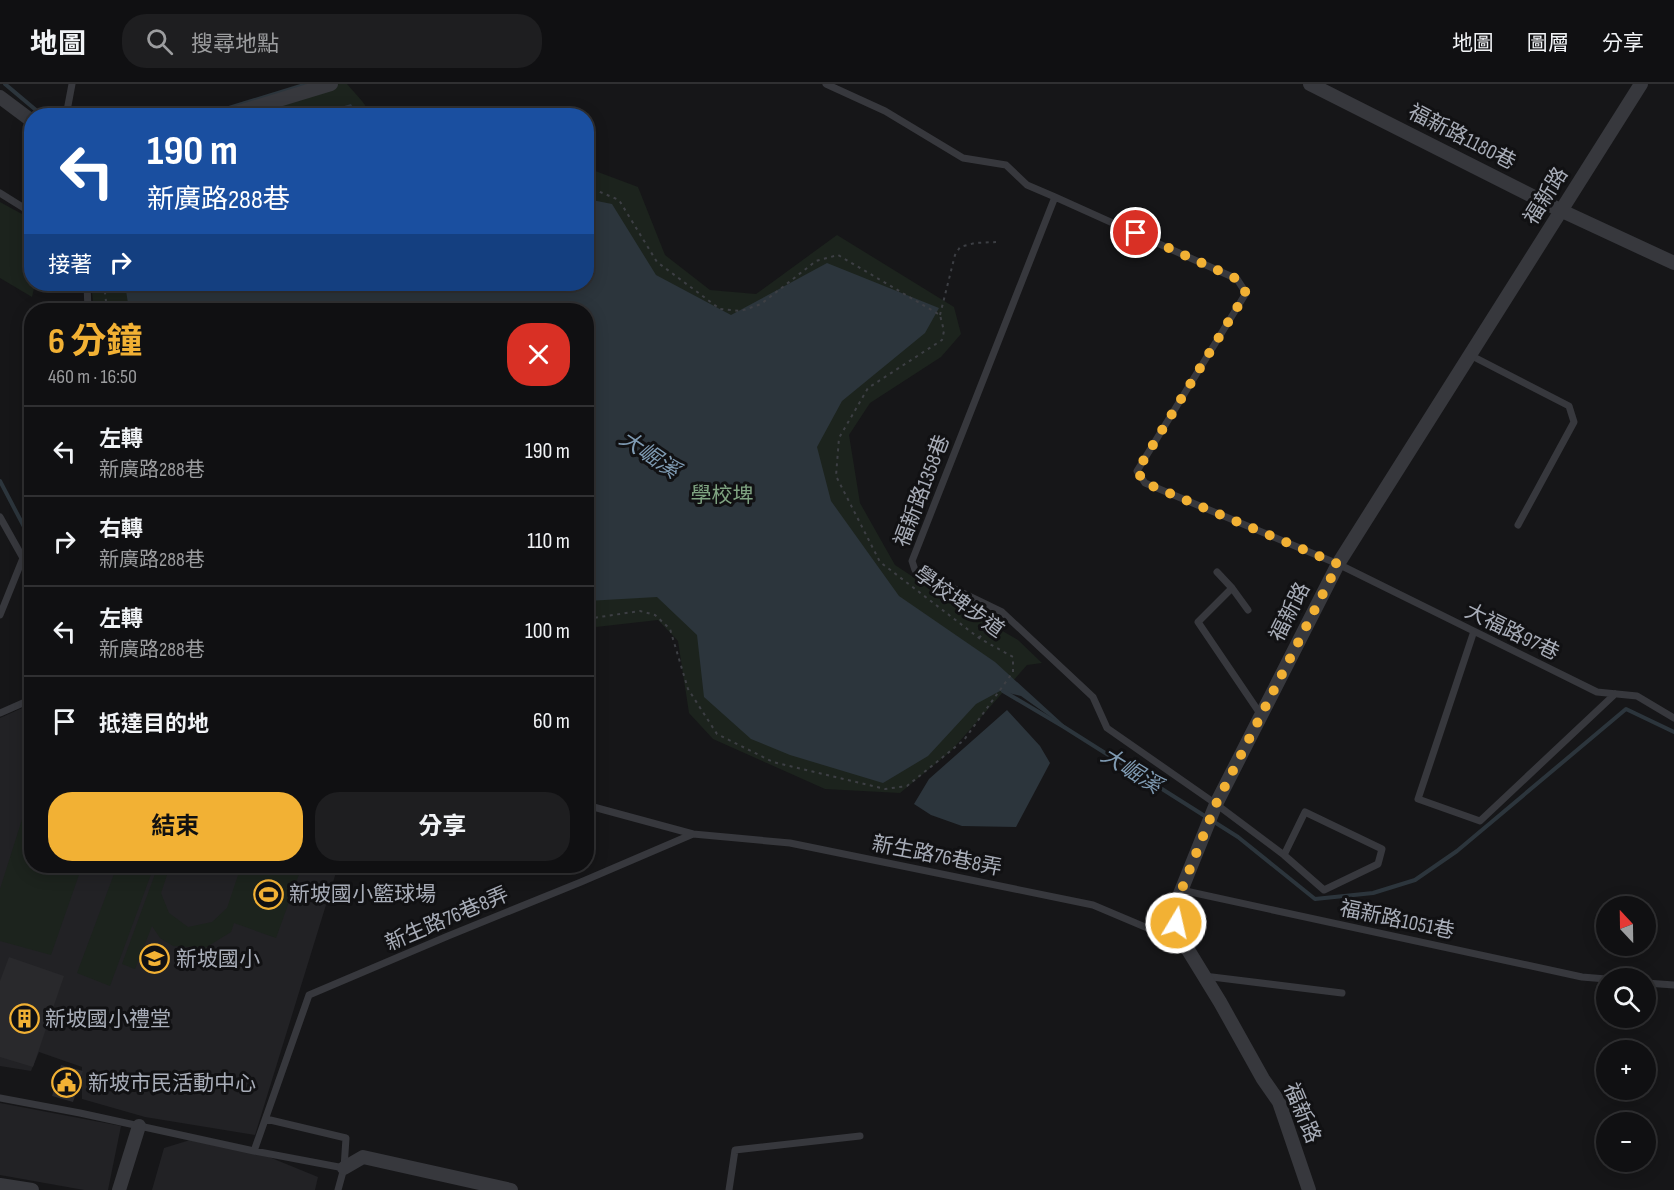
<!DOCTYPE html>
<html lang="zh-TW">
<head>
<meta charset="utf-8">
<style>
  body { margin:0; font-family:"Sofia Sans Condensed","Noto Sans TC",sans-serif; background:#1e1e20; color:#f1f3f6; height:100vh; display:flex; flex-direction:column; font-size:22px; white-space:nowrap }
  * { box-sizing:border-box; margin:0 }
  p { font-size:20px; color:#9c9d9f }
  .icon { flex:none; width:33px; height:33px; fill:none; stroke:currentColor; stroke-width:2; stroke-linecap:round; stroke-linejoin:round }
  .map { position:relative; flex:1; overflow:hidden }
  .sheet { position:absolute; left:24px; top:219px; width:570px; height:570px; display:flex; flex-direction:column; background:#101012; border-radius:24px; box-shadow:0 3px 15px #0003,0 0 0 2px #303032 }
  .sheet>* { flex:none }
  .hud { position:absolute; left:24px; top:24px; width:570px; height:183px; border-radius:24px; box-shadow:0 3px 15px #0003,0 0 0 2px #303032; background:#1a4fa0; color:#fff; overflow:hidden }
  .needle { width:39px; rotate:338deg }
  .controls { position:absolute; left:1596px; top:812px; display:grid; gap:12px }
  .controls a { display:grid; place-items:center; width:60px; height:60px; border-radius:50%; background:#101012; box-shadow:0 3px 15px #0003,0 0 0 2px #303032; font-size:30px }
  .pin { position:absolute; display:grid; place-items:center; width:51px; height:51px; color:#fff; margin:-26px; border:3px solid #fff; border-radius:50%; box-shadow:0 2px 6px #0007 }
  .me { position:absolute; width:66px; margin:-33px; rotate:9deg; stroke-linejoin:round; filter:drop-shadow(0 0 4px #0008) }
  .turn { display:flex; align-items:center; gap:21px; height:126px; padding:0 24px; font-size:27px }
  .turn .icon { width:78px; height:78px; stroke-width:2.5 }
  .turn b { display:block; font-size:42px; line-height:51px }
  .then { display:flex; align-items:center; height:57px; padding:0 24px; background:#0003; gap:12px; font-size:22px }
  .round { display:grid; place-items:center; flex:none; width:63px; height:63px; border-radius:24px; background:#1e1e20 }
  .summary { display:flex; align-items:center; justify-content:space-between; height:102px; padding:0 24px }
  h1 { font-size:36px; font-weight:700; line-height:45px; color:#f2b134 }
  .cta { display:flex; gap:12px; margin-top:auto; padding:12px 24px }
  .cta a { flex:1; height:69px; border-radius:24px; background:#f2b134; color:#111; font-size:24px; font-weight:700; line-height:69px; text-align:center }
  .cta a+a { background:#1e1e20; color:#f1f3f6 }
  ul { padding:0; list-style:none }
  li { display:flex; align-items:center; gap:18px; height:90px; padding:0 24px; border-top:2px solid #303032 }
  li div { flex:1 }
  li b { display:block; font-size:22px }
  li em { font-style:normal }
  header { display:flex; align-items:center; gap:36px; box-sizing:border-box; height:84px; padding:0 30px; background:#101012; border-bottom:2px solid #303032 }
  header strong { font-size:28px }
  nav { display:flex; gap:33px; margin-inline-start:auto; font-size:21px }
  .search { width:420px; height:54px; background:#1e1e20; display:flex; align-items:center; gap:15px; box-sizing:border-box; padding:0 21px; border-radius:24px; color:#9c9d9f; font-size:22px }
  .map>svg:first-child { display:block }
  .built { fill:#222225 }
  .green { fill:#1c231d }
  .water { fill:#2c353c }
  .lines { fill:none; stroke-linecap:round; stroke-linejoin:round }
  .stream { stroke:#2c353c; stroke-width:4 }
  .building { fill:#29292c }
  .path { stroke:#3d3f44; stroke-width:2; stroke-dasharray:3 4.5; stroke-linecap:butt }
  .lane { stroke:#37383d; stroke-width:7 }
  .street { stroke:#37383d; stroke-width:14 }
  .route { stroke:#f2b134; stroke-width:10; stroke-dasharray:0 18 }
  .labels { text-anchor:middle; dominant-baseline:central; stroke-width:6; stroke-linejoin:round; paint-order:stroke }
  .street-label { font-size:21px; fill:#a8adb8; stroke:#111113 }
  .park-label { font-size:21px; fill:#7fa381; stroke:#111113 }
  .poi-label { font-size:21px; fill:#a8adb8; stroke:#111113; text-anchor:start }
  .water-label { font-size:22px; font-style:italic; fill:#7f9bb3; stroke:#111113 }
</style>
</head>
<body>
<header>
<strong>地圖</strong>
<div class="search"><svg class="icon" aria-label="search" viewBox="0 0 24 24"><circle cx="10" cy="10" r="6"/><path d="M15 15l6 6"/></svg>搜尋地點</div>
<nav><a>地圖</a><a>圖層</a><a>分享</a></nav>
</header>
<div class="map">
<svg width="1674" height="1106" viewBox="0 0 1674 1106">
  <rect width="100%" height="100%" fill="#161618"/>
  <path class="built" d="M31 620 32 782H338L255 1051 145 1033 82 1015V983L39 968 31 987 0 982V634Z
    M0 1019 121 1042 108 1106H84L0 1091Z
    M190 1056 269 1073 318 1093 315 1106H152L164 1064Z"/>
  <path class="green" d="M339 0H347L362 17 372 31 245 32Z
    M590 85 638 103 665 171 710 206 756 210 837 151 954 223 961 250 941 273 870 319 849 351 860 419 895 481 939 510 1018 556 1042 579 1027 581 951 667 900 709 825 705 713 655 689 629 678 557 658 536 587 544 586 226H94L91 200H586V86Z
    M0 118 31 135 32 200H35L32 213 0 194Z
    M31 707 32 782H82L51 871 0 857V805Z
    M117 782H154L110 902 77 889Z
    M158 782H170L161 809 169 829 188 843 212 838 227 824 241 782H302L276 854 234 839 231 848 205 864 173 862 160 854 152 842 135 885 122 880Z"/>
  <path class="water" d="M351 20 357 31H314Z
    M587 115 612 120 656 191 731 231 827 179 939 224 925 249 842 317 817 363 831 417 899 512 995 578 1073 649 1021 612 1000 607 976 620 928 672 883 699 790 671 751 655 704 613 697 551 657 513 587 517 586 226H129L125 200H586Z
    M1007 626 1040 662 1050 679 1016 743 962 742 931 731 914 720 929 695Z"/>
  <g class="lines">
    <path class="stream" d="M5 0 43 32
      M203 32 307 0
      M0 397 32 458
      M1003 607 1064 643 1238 753 1315 815 1373 809 1415 796 1457 767 1626 625 1674 648"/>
  </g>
  <path class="building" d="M9 873 64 892 33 983 0 973V897Z
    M61 981 83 987 73 1018 52 1012Z"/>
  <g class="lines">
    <path class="path" d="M307 32 348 25 357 32
      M586 102 619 116 657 178 720 225 741 227 761 220 816 177 838 171 940 231 944 247 942 256 868 304 839 354 836 392 880 478 979 554 1013 573V588L964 656 907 702 885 705 773 678 717 650 688 605 670 545 655 531 640 527 586 535
      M104 200 107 226
      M940 231 955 171 960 163 975 159 996 158
      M979 554 995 536"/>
    <path class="lane" d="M826 0 885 27 963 74 1006 81 1027 101 1055 113 1237 195 1246 209 1137 387 1145 399 1338 480 1597 608 1637 612 1674 634
      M66 32 72 0
      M0 109 32 129
      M1055 113 912 477 915 486 1002 528 1093 613 1107 644 1216 720 1284 771 1324 806 1378 780 1382 765 1305 728 1284 771
      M87 200 88 226
      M1470 271 1569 322 1574 338 1518 441
      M0 433 23 474 0 531
      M1217 488 1232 504 1248 526
      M1232 504 1198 538 1261 631
      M1474 547 1418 715 1480 737 1615 610
      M0 629 32 615
      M586 721 693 750
      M1181 806 1582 893 1606 895
      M1204 892 1342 909
      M1646 899 1674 901
      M0 1014 80 1029 254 1067 309 911 448 852 581 798 693 750 790 759 1093 821 1164 851 1182 856
      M266 1035 346 1054 344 1084 338 1106
      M254 1067 344 1084
      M729 1106 735 1066 860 1052"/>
    <path class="street" d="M1310 0 1562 127 1674 179
      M0 13 32 37
      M226 32 331 0
      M344 1084 363 1073 511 1106
      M0 1101 32 1106
      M119 1106 139 1042
      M1309 1106 1279 1018 1263 995 1220 918 1182 856 1176 839 1177 817 1216 720 1338 480 1641 0"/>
  </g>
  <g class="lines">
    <path class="route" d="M1136 149 1237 195 1246 209 1137 387 1145 399 1338 480 1216 720 1177 817 1176 839"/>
  </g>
  <defs>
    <symbol id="stadium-ring" viewBox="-11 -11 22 22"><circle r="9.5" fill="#111113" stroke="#f2b134" stroke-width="1.5"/><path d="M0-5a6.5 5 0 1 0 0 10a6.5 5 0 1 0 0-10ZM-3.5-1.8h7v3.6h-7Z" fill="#f2b134"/></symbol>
    <symbol id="school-ring" viewBox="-11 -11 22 22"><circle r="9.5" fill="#111113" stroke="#f2b134" stroke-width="1.5"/><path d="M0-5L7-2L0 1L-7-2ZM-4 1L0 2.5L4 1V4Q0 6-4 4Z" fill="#f2b134"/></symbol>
    <symbol id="building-ring" viewBox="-11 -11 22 22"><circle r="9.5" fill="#111113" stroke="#f2b134" stroke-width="1.5"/><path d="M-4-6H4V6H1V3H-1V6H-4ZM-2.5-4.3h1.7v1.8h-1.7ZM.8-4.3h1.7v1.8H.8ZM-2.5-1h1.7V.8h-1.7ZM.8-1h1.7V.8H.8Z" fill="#f2b134"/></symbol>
    <symbol id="civic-ring" viewBox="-11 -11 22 22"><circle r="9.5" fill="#111113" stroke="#f2b134" stroke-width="1.5"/><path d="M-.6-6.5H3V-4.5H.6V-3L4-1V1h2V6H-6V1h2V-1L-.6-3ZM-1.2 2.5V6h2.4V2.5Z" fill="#f2b134"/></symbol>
  </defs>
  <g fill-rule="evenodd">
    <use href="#stadium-ring" x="252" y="794" width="33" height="33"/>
    <use href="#school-ring" x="138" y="858" width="33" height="33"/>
    <use href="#building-ring" x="8" y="918" width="33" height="33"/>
    <use href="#civic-ring" x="50" y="982" width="33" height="33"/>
  </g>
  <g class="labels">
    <g class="street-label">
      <text transform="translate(1462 53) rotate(27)">福新路1180巷</text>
      <text transform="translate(1546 112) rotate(-58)">福新路</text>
      <text transform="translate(922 407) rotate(-69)">福新路1358巷</text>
      <text transform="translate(959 518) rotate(36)">學校埤步道</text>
      <text transform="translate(1290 528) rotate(-63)">福新路</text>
      <text transform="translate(1512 548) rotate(26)">大福路97巷</text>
      <text transform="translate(937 772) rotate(11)">新生路76巷8弄</text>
      <text transform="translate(447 835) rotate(-23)">新生路76巷8弄</text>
      <text transform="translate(1397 836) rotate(12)">福新路1051巷</text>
      <text transform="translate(1302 1029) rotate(67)">福新路</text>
    </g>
    <g class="park-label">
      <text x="722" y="411">學校埤</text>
    </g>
    <g class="poi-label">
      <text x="289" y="810">新坡國小籃球場</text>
      <text x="176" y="875">新坡國小</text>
      <text x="45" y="935">新坡國小禮堂</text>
      <text x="88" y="999">新坡市民活動中心</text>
    </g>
    <g class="water-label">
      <text transform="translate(649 371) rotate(34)">大崛溪</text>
      <text transform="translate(1131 687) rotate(32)">大崛溪</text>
    </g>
  </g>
</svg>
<div class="controls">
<a><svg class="needle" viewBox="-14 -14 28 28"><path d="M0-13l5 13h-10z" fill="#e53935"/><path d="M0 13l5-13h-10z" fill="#9c9d9f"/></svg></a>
<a><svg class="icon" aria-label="search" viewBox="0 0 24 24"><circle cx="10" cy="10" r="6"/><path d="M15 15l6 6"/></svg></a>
<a>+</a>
<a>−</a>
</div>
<div class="pin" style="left:1136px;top:149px;background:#d93025"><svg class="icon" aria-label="arrive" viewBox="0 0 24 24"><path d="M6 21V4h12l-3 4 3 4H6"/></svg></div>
<svg class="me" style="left:1176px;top:839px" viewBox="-20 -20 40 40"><circle r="17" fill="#f2b134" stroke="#fff" stroke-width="3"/><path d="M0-11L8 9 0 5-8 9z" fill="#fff"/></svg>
<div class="hud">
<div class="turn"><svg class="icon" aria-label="left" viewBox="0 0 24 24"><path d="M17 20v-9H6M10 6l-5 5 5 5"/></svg><div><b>190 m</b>新廣路288巷</div></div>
<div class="then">接著<svg class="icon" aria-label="right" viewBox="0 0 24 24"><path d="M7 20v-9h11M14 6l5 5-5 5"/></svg></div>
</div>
<section class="sheet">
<div class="summary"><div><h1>6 分鐘</h1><p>460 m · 16:50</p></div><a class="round" style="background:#d93025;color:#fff"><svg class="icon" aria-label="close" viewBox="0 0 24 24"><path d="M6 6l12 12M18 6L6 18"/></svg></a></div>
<ul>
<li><svg class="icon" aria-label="left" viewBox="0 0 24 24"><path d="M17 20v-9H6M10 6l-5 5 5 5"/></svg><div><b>左轉</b><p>新廣路288巷</p></div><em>190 m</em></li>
<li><svg class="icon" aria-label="right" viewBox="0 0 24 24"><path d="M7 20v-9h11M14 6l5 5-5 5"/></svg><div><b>右轉</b><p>新廣路288巷</p></div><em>110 m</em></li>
<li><svg class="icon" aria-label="left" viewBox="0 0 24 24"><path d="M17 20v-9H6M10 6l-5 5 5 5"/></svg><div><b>左轉</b><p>新廣路288巷</p></div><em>100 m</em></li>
<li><svg class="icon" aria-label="arrive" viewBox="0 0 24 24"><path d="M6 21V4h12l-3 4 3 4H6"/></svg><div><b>抵達目的地</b></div><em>60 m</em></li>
</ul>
<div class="cta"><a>結束</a><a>分享</a></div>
</section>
</div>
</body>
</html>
